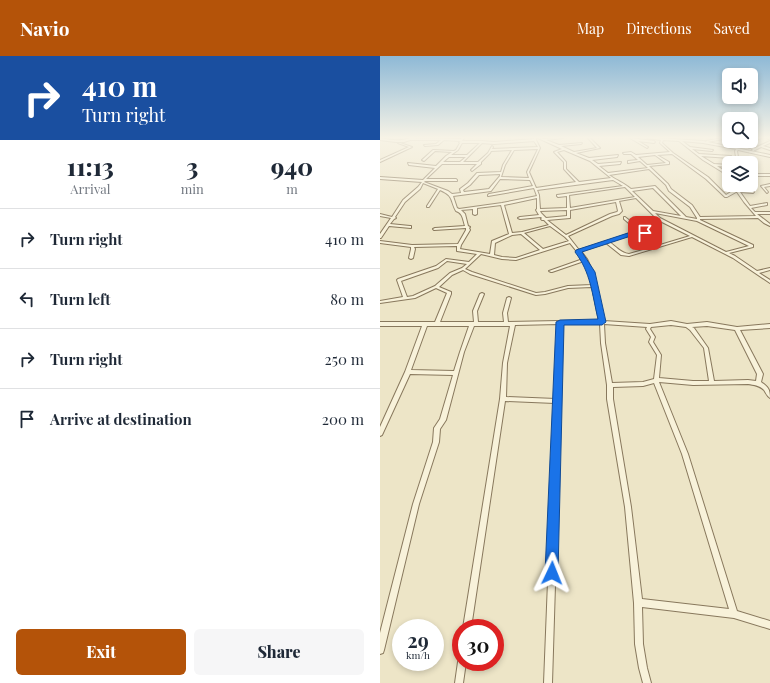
<!DOCTYPE html>
<html lang="en">
<head>
<meta charset="utf-8">
<style>
  body { margin:0; font-family:"Playfair Display",serif; background:#f6f6f7; color:#1f2937; height:100vh; display:flex; flex-direction:column; font-size:15px; white-space:nowrap }
  * { box-sizing:border-box; margin:0 }
  p { font-size:13px; color:#747a83 }
  .icon { flex:none; width:22px; height:22px; fill:none; stroke:currentColor; stroke-width:2; stroke-linecap:round; stroke-linejoin:round }
  .map { position:relative; flex:1; overflow:hidden }
  .details { display:flex; flex-direction:column; background:#fff; width:380px }
  .details>* { flex:none }
  .hud { background:#1a4fa0; color:#fff; overflow:hidden }
  .buttons { position:absolute; left:342px; top:12px; display:grid; gap:8px }
  .buttons a { display:grid; place-items:center; width:36px; height:36px; border-radius:6px; background:#fff; box-shadow:0 2px 6px #0003; font-size:20px }
  .speed { position:absolute; left:12px; top:563px; display:flex; gap:8px; font-size:20px; font-weight:700; text-align:center }
  .speed>* { display:grid; place-content:center; width:52px; height:52px; border-radius:50%; background:#fff; box-shadow:0 2px 6px #0003; line-height:1 }
  .speed small { font-size:10px; font-weight:400 }
  .speed .limit { border:6px solid #d22; background:#fff; color:#111 }
  .pin { position:absolute; display:grid; place-items:center; width:34px; height:34px; color:#fff; margin:-17px; border-radius:8px; box-shadow:0 2px 6px #0006 }
  .me { position:absolute; width:44px; margin:-22px; rotate:2deg; stroke-linejoin:round; filter:drop-shadow(0 0 3px #0008) }
  .turn { display:flex; align-items:center; gap:14px; height:84px; padding:0 16px; font-size:18px }
  .turn .icon { width:52px; height:52px; stroke-width:2.5 }
  .turn b { display:block; font-size:28px; line-height:34px }
  .eta { display:flex; justify-content:space-evenly; align-items:center; height:68px; text-align:center }
  .eta b { font-size:24px; font-weight:800; line-height:28px }
  .primary-button { display:flex; gap:8px; margin-top:auto; padding:8px 16px }
  .primary-button a { flex:1; height:46px; border-radius:6px; background:#b45309; color:#fff; font-size:16px; font-weight:800; line-height:46px; text-align:center }
  .primary-button a+a { background:#f6f6f7; color:#1f2937 }
  ul { padding:0; list-style:none }
  li { display:flex; align-items:center; gap:12px; height:60px; padding:0 16px; border-top:1px solid #e0e1e3 }
  li div { flex:1 }
  li b { display:block; font-size:15px }
  li em { font-style:normal }
  header { display:flex; align-items:center; gap:24px; box-sizing:border-box; height:56px; padding:0 20px; background:#b45309; color:#fff }
  header strong { font-size:19px }
  nav { display:flex; gap:22px; margin-inline-start:auto; font-size:14px }
  main { display:flex; flex:1; min-height:0 }
  .map>svg:first-child { display:block }
  .lines { fill:none; stroke-linecap:round; stroke-linejoin:round }
  .minor-casing { stroke:#88785d; stroke-width:2 }
  .minor { fill:#f8f2da; fill-rule:evenodd }
  .route { fill:#1a73e8; stroke:#114b97 }
</style>
</head>
<body>
<header>
<strong>Navio</strong>
<nav><a>Map</a><a>Directions</a><a>Saved</a></nav>
</header>
<main>
<section class="details">
<div class="hud">
<div class="turn"><svg class="icon" aria-label="right" viewBox="0 0 24 24"><path d="M7 20v-9h11M14 6l5 5-5 5"/></svg><div><b>410 m</b>Turn right</div></div>
</div>
<div class="eta">
<div><b>11:13</b><p>Arrival</p></div>
<div><b>3</b><p>min</p></div>
<div><b>940</b><p>m</p></div>
</div>
<ul>
<li><svg class="icon" aria-label="right" viewBox="0 0 24 24"><path d="M7 20v-9h11M14 6l5 5-5 5"/></svg><div><b>Turn right</b></div><em>410 m</em></li>
<li><svg class="icon" aria-label="left" viewBox="0 0 24 24"><path d="M17 20v-9H6M10 6l-5 5 5 5"/></svg><div><b>Turn left</b></div><em>80 m</em></li>
<li><svg class="icon" aria-label="right" viewBox="0 0 24 24"><path d="M7 20v-9h11M14 6l5 5-5 5"/></svg><div><b>Turn right</b></div><em>250 m</em></li>
<li><svg class="icon" aria-label="arrive" viewBox="0 0 24 24"><path d="M6 21V4h12l-3 4 3 4H6"/></svg><div><b>Arrive at destination</b></div><em>200 m</em></li>
</ul>
<div class="primary-button"><a>Exit</a><a>Share</a></div>
</section>
<div class="map">
<svg width="390" height="627" viewBox="0 0 390 627">
  <rect width="100%" height="100%" fill="#ede5c7"/>
  <g class="lines">
    <defs>
      <path id="minor" d="M0 82C10 84 20 86 30 82L81 83 82 82H84L82 85H102L114 86 154 83V82H156V84L160 92 149 116 156 132 196 126 184 113V106L174 96 182 93 158 82 164 83 183 82 166 84 179 89 202 87 201 88 181 90 194 96 217 92 208 82H210L220 92 196 97 209 102 238 99 237 101 212 104 218 108 241 106 240 108 219 110 228 117 268 112 260 105 248 107V105L258 104 251 98H244L243 97 251 96 256 99 290 96 280 87 281 84 267 82H279L323 85 390 99V101L358 94 357 95 359 107H357L355 95 356 93 323 87 302 85 310 91 333 94 332 95 312 93 319 98 351 100 350 102 321 100 334 108 349 109V111L337 110 349 118V120L323 104 299 85 283 84 282 87 293 97 328 121 346 139 354 134H356L354 129H356L359 134 373 135 374 136 373 137 360 136 370 150 387 147V149L371 152 375 156H390V158H377L390 168V170L384 167 378 162 320 163V164L373 189V191L349 197 355 200 377 215 390 212V214L379 217 390 224V227L353 202 312 181 249 200 241 199 226 187 201 195 207 203 213 216 224 265 270 268 291 265 307 268 327 266 357 271 390 268V272L360 274 383 318 381 326C388 331 390 333 390 342 387 340 386 337 384 334 379 329 374 329 368 328L313 329 279 326 308 398 357 555 390 565V573L354 562 262 551 263 588 267 612 271 627H263L259 612 255 588 254 547 245 451 227 343V329L221 287 220 268H183L172 627H164L175 347 125 345 91 572H83L120 343 123 307 130 270H94L84 296 66 364 60 373 59 386 39 448 4 594 3 597 0 598V577L33 448 53 386 54 372 60 363 73 319 30 318 2 379 0 380V371L25 316 42 270H0V266H55L67 237 56 232 35 242 0 247V245L23 241 17 224 18 223 56 210 66 203 89 206 97 198 77 195V190L34 191 35 193 33 202 31 203 29 202 31 193V191L0 187V185L32 189 78 188 86 174V172L54 174 53 173 55 172 85 170C83 164 83 157 76 155 70 144 74 140 60 134L49 151H47V150L58 133 43 127 40 133 25 146 15 161 16 162 14 163 10 168 30 170H31V172L9 170 1 182H0V178L11 162 0 160V158L12 161 23 144 38 131 42 126 0 123V121L43 124 55 112 29 109 28 107 56 110 66 100 72 96 55 95 44 105 42 104 53 94 74 95 76 94 80 87 79 86 81 85 64 84 58 89 45 90 44 89 56 88 61 84H30L24 86H16L0 84ZM154 85 158 91 112 93 113 91 112 90 108 97 98 106H83L102 87 114 88ZM82 87H100L87 99H71L78 94ZM158 93 147 116 149 122 121 121 125 109 134 94ZM132 94 123 109 121 116 97 117 88 127 80 133 81 137 72 138 68 135 44 126 45 125H77V124L76 123H46L62 108H97L91 114 92 115 101 108V106L110 97 111 95ZM184 94 210 105 231 122 199 126 186 113V106L177 96ZM292 98 326 123 345 141H347L356 136H357L364 146 376 160 320 161 312 149 291 133 288 128 269 110 289 108V106L277 99ZM275 99 286 107 267 109 258 101ZM69 101H86L80 106H63ZM269 113 286 129 289 135 310 151 317 162V163L306 161 275 130 251 133C244 127 236 124 229 119ZM120 118V120L109 133 84 136 83 134 90 129 99 119ZM120 123 150 124 153 130 109 138 108 139V140L154 132 157 140 122 147 79 153 77 152 73 140 111 135ZM233 124 243 130 177 139V140L178 141 187 140V152L160 153 159 139 157 134ZM245 131 255 141 190 152 189 139ZM273 132 301 160 273 155 252 135ZM157 142V153L156 154 159 159 140 161 138 162 140 163 161 161 162 162 161 163 162 164H164L169 169 142 176 132 177 124 149ZM256 142 278 164 310 180 280 189 245 161H244V163L258 175 199 194 188 180 232 160 239 158 242 155 239 145ZM236 146 238 155 237 156 230 158 186 179 172 168 167 164 190 162V154ZM121 149 129 178 112 185 110 198 80 193 81 189 90 174 89 172 90 171 88 170 85 158 81 154 93 153V158L95 159 97 158V152ZM187 154V160L166 162 161 157 160 155ZM275 157 317 165 369 190 346 196 280 162ZM170 170 185 181 189 185 163 193 144 177ZM260 176 277 190 249 198C240 197 236 190 229 186ZM141 178 160 194 136 202 122 201 114 199 115 187 132 179ZM190 187 203 203 169 215 171 216H172L204 205 209 216 212 229 188 230 165 236 156 237 92 216 85 213 101 198 122 203 136 204ZM67 205 87 208 82 212 70 217 55 230 33 240 27 241 21 225 58 212ZM83 214 90 218 156 239 165 238 188 232 212 231 219 265H179L128 266 127 257 131 242 129 241 127 242 123 257 124 266H98L97 255 104 238 102 237 100 238 93 255 94 266H60L71 238V236L59 231 72 219ZM179 268 176 343 126 341 127 307 135 269ZM224 268 267 271 266 273 271 281 269 286 277 299 274 323 263 326 232 327 225 287ZM291 269 306 271 310 274 324 292 329 325H313L279 322 281 299 273 286 275 281 270 273 271 271ZM47 270H89L80 296 74 315 31 314ZM327 270 355 274 377 318 376 325 368 324 334 325 328 292 314 272 312 271ZM274 327 302 398 349 553 262 543 251 451 233 343V331L263 330Z
        M250 82 274 85 275 86 274 87 258 85 268 91 267 92Z
        M342 82H349L327 86 326 85Z
        M377 82H381L376 84 375 83Z
        M387 82H390V84Z
        M351 85H354L375 92 379 90 390 85V87L383 90 390 92V94L381 91 373 95 372 94 373 93Z
        M18 87H20L32 91 0 106V104L29 91Z
        M371 118H390V120H371Z
        M390 128V130L384 131 388 136 387 137 381 130Z
        M81 602V606H86L83 627H75L78 606 79 603Z"/>
    </defs>
    <use href="#minor" class="minor-casing"/>
    <use href="#minor" class="minor"/>
  </g>
  <linearGradient id="sky" x2="0" y2="1"><stop stop-color="#8eb9d6"/><stop offset="0.48" stop-color="#f7f3e6"/><stop offset="1" stop-color="#f7f3e6" stop-opacity="0"/></linearGradient>
  <rect width="390" height="170" fill="url(#sky)"/>
  <path class="route" d="M260 173 268 177 265 179 260 177 202 196 215 216 226 266 222 269H184L178 517 176 522 172 524 167 522 165 517 176 266 180 264 218 263C212 238 211 217 195 196L196 194Z"/>
</svg>
<div class="buttons">
<a><svg class="icon" aria-label="sound" viewBox="0 0 24 24"><path d="M4 9h4l5-4v14l-5-4H4zM17 9q2 3 0 6"/></svg></a>
<a><svg class="icon" aria-label="search" viewBox="0 0 24 24"><circle cx="10" cy="10" r="6"/><path d="M15 15l6 6"/></svg></a>
<a><svg class="icon" aria-label="layers" viewBox="0 0 24 24"><path d="M12 4l9 5-9 5-9-5zM3 14l9 5 9-5"/></svg></a>
</div>
<div class="speed"><div>29<small>km/h</small></div><div class="limit">30</div></div>
<div class="pin" style="left:265px;top:177px;background:#d93025"><svg class="icon" aria-label="arrive" viewBox="0 0 24 24"><path d="M6 21V4h12l-3 4 3 4H6"/></svg></div>
<svg class="me" style="left:172px;top:517px" viewBox="-20 -20 40 40"><path d="M0-17L14 15 0 8-14 15z" fill="#1a73e8" stroke="#fff" stroke-width="4"/></svg>
</div>
</main>
</body>
</html>
